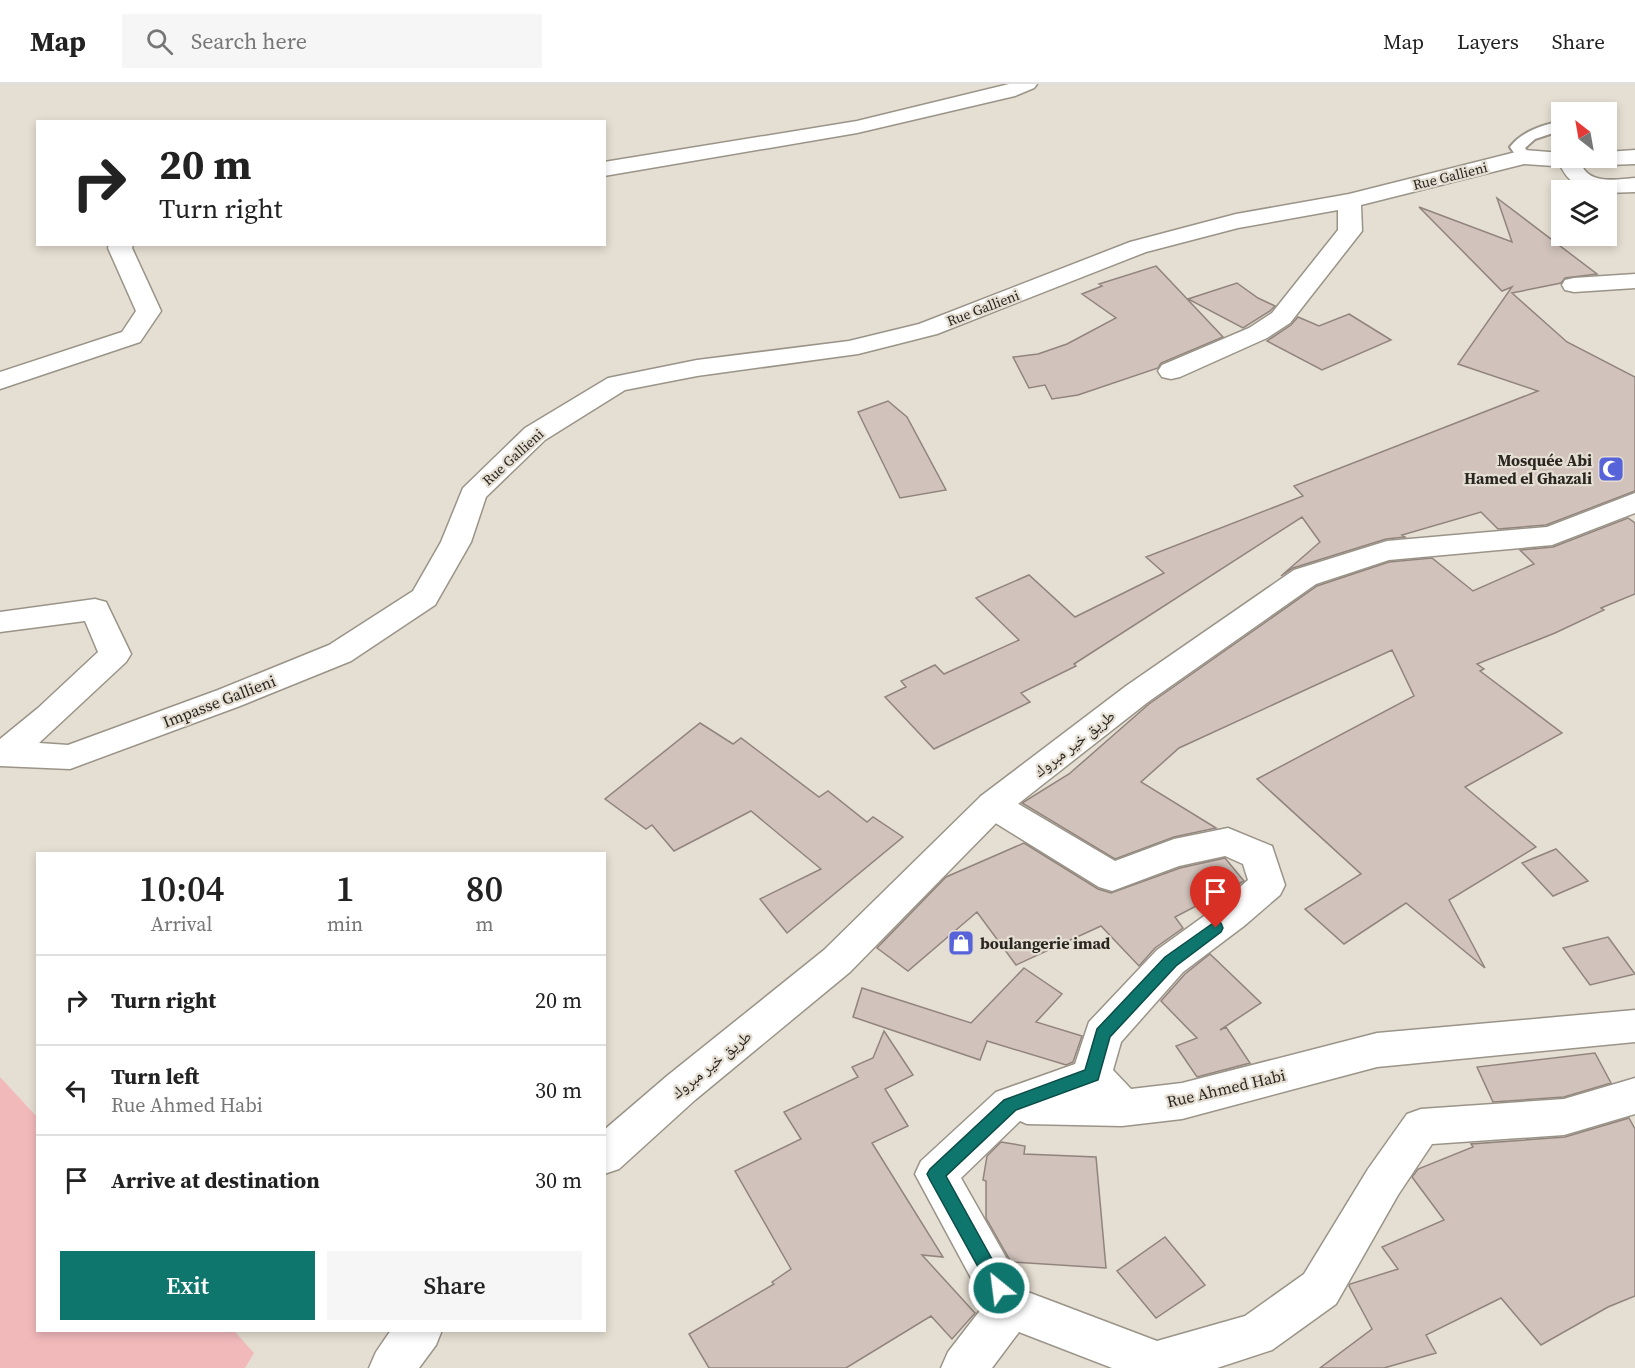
<!DOCTYPE html>
<html lang="en">
<head>
<meta charset="utf-8">
<style>
  body { margin:0; font-family:"Source Serif 4","Noto Naskh Arabic",serif; background:#f6f6f6; color:#222; height:100vh; display:flex; flex-direction:column; font-size:22px; white-space:nowrap }
  * { box-sizing:border-box; margin:0 }
  p { font-size:20px; color:#767676 }
  .icon { flex:none; width:33px; height:33px; fill:none; stroke:currentColor; stroke-width:2; stroke-linecap:round; stroke-linejoin:round }
  .map { position:relative; flex:1; overflow:hidden }
  .sheet { position:absolute; left:36px; top:768px; width:570px; height:480px; display:flex; flex-direction:column; background:#fff; border-radius:0px; box-shadow:0 3px 9px #0003 }
  .sheet>* { flex:none }
  .top-card { position:absolute; left:36px; top:36px; width:570px; height:126px; border-radius:0px; box-shadow:0 3px 9px #0003; background:#fff; color:#222; overflow:hidden }
  .needle { width:39px; rotate:329deg }
  .buttons { position:absolute; left:1551px; top:18px; display:grid; gap:12px }
  .buttons a { display:grid; place-items:center; width:66px; height:66px; border-radius:0px; background:#fff; box-shadow:0 3px 9px #0003; font-size:30px }
  .pin { position:absolute; display:grid; place-items:center; width:51px; height:51px; color:#fff; margin:-62px -26px; border-radius:50% 50% 50% 0; rotate:-45deg; box-shadow:0 0 6px #0007 }
  .pin .icon { rotate:45deg }
  .me { position:absolute; width:66px; margin:-33px; rotate:331deg; stroke-linejoin:round; filter:drop-shadow(0 0 4px #0008) }
  .turn { display:flex; align-items:center; gap:21px; height:126px; padding:0 24px; font-size:27px }
  .turn .icon { width:78px; height:78px; stroke-width:2.5 }
  .turn b { display:block; font-size:42px; line-height:51px }
  .eta { display:flex; justify-content:space-evenly; align-items:center; height:102px; text-align:center }
  .eta b { font-size:36px; font-weight:600; line-height:42px }
  .primary-button { display:flex; gap:12px; margin-top:auto; padding:12px 24px }
  .primary-button a { flex:1; height:69px; border-radius:0px; background:#0f766e; color:#fff; font-size:24px; font-weight:600; line-height:69px; text-align:center }
  .primary-button a+a { background:#f6f6f6; color:#222 }
  ul { padding:0; list-style:none }
  li { display:flex; align-items:center; gap:18px; height:90px; padding:0 24px; border-top:2px solid #e0e0e0 }
  li div { flex:1 }
  li b { display:block; font-size:22px }
  li em { font-style:normal }
  header { display:flex; align-items:center; gap:36px; box-sizing:border-box; height:84px; padding:0 30px; background:#fff; border-bottom:2px solid #e0e0e0 }
  header strong { font-size:28px }
  nav { display:flex; gap:33px; margin-inline-start:auto; font-size:21px }
  .search { width:420px; height:54px; background:#f6f6f6; display:flex; align-items:center; gap:15px; box-sizing:border-box; padding:0 21px; border-radius:0px; color:#767676; font-size:22px }
  .map>svg:first-child { display:block }
  .green { fill:#f2b9bb }
  .building { fill:#d1c3bc; stroke:#91847d; stroke-width:1.5 }
  .lines { fill:none; stroke-linecap:round; stroke-linejoin:round }
  .service-casing { stroke:#9a9488; stroke-width:4 }
  .minor-casing { stroke:#9a9488; stroke-width:3 }
  .tertiary-casing { stroke:#9a9488; stroke-width:3 }
  .service { fill:#fff; fill-rule:evenodd }
  .minor { fill:#fff; fill-rule:evenodd }
  .tertiary { fill:#fff; fill-rule:evenodd }
  .route { fill:#0f766e; stroke:#0a4d48; stroke-width:1.5 }
  .labels { text-anchor:middle; dominant-baseline:central; stroke-width:4.5; stroke-linejoin:round; paint-order:stroke }
  .far-street-label { font-size:14px; fill:#292621; stroke:#e5ded2 }
  .poi-label { font-size:16px; font-weight:bold; fill:#292621; stroke:#e5ded2; text-anchor:end }
  .street-label { font-size:16px; fill:#292621; stroke:#e5ded2 }
</style>
</head>
<body>
<header>
<strong>Map</strong>
<div class="search"><svg class="icon" aria-label="search" viewBox="0 0 24 24"><circle cx="10" cy="10" r="6"/><path d="M15 15l6 6"/></svg>Search here</div>
<nav><a>Map</a><a>Layers</a><a>Share</a></nav>
</header>
<div class="map">
<svg width="1635" height="1284" viewBox="0 0 1635 1284">
  <rect width="100%" height="100%" fill="#e5ded2"/>
  <path class="green" d="M0 993 37 1033 38 1246 234 1247 254 1269 245 1284H0Z"/>
  <path class="building" d="M1497 114 1597 190 1565 194 1561 199 1512 209 1567 258 1635 293V407L1546 441 1498 445 1481 428 1402 451 1405 453 1386 455 1293 484 1281 492 1320 458 1302 433 1074 580 1076 582 1021 609 1030 618 934 665 885 613 906 603 901 597 935 581 944 590 1019 556 976 514 1029 491 1075 533 1164 489 1146 473 1303 412 1294 402 1538 307 1458 280 1512 203 1502 207 1419 123 1512 158Z
    M1156 182 1223 253 1161 279 1158 284 1078 311 1052 315 1045 301 1029 304 1013 273 1038 270 1067 260 1116 234 1082 210 1102 202 1099 200Z
    M1237 199 1258 214 1275 222 1270 227 1243 244 1188 215Z
    M1349 230 1391 256 1322 286 1267 257 1291 241 1298 233 1319 242Z
    M888 317 907 333 946 406 900 414 858 328Z
    M1628 434 1635 439V510L1601 524 1604 526 1555 549 1477 580 1484 585 1480 587 1562 649 1465 703 1536 763 1449 816 1485 884 1406 819 1344 860 1305 825 1361 790 1257 695 1414 612 1392 566 1179 664 1141 698 1216 744 1174 753 1115 775 1022 719 1069 690 1149 620 1317 502 1389 478 1432 474 1473 507 1534 480 1520 466 1553 463Z
    M700 639 733 660 741 654 819 713 828 707 867 738 873 733 903 753 787 849 760 815 821 785 751 727 674 767 652 741 646 745 605 715Z
    M1024 759 1098 805 1111 809 1180 784 1225 774 1244 797 1175 833 1183 844 1155 864 1139 882 1101 842 1016 881 977 828 908 887 877 864 946 793Z
    M1556 765 1588 797 1553 812 1522 779Z
    M1608 853 1635 890 1590 901 1563 864Z
    M1210 870 1261 919 1220 946 1226 943 1250 979 1197 993 1176 962 1197 954 1161 917 1185 890Z
    M1024 884 1062 910 1036 938 1082 952 1073 978 1066 981 987 957 980 976 853 933 862 904 971 939Z
    M884 947 913 991 885 1005 908 1042 872 1059 943 1173 922 1171 975 1229 952 1255 931 1232 846 1284H709L689 1250 774 1200 772 1198 791 1185 735 1087 801 1055 784 1028 858 993 852 983 873 974Z
    M1595 969 1611 999 1564 1013 1493 1018 1477 983Z
    M1629 1034 1635 1045V1212L1608 1223 1541 1261 1501 1214 1426 1251 1436 1269 1384 1284H1320L1372 1245 1349 1202 1350 1200 1398 1185 1382 1163 1444 1136 1412 1093 1418 1085 1473 1063 1471 1060 1565 1053Z
    M1001 1058 1025 1062 1024 1070 1096 1073 1106 1184 1011 1178 986 1134V1097L983 1096 987 1072Z
    M1165 1153 1205 1201 1156 1234 1117 1187Z"/>
  <g class="lines">
    <defs>
      <path id="service" d="M1562 37V46L1535 55 1525 64 1532 73 1529 76H1519L1510 63C1522 47 1543 41 1562 37Z"/>
      <path id="minor" d="M1009 0H1037L1034 4 1015 12 857 49 604 92V78L857 37Z
        M1524 66 1562 69V74H1578L1580 76 1577 81 1569 83 1524 80 1361 121 1362 147 1290 239 1267 254 1180 293 1171 295 1162 293 1158 287 1162 281 1249 244 1272 229 1338 146V126L1238 144 1146 168 937 250 858 270 697 292 625 306 545 356 486 413 471 458 435 521 351 577 240 622 70 685 0 682V655L38 624 98 568 85 537 0 548V528L95 515 106 518 131 570 126 578 39 659 68 661 218 606 329 561 413 507 441 458 463 404 525 344 608 294 697 276 849 257 919 240 1130 158 1236 130 1349 110Z
        M109 160H133L132 164 161 227 140 258 0 305V288L122 248 136 227 108 164Z
        M1635 190V204L1574 208 1565 206 1562 201 1565 196 1574 194Z
        M993 708 1005 712 1115 777 1174 755 1228 744 1272 762 1285 801 1280 811 1244 842 1183 888 1121 958 1113 986 1131 1005 1182 999 1377 949 1635 926V958L1377 983 1182 1035 1122 1042 1027 1040 1020 1037 961 1094 1025 1207 1157 1257 1245 1232 1304 1190 1368 1085 1407 1030 1421 1025 1564 1015 1635 994V1030L1564 1051 1432 1060 1398 1111 1336 1220 1272 1266 1217 1284H1112L1019 1248 992 1284H941L948 1268 985 1220 915 1090 921 1077 996 1008 1075 980 1089 938 1157 866 1218 822 1248 796 1243 780 1225 772 1179 782 1112 807 1099 803 981 730 976 721 981 712Z"/>
      <path id="tertiary" d="M1635 66V80L1582 82C1591 101 1618 95 1635 94V108L1606 109V106C1581 106 1567 100 1558 76L1562 71V74H1606V68Z
        M1635 409V429L1552 461 1389 476 1316 500 1148 618 1005 730 850 888 695 1016 619 1085 604 1090V1046L667 992 824 866 981 712 1126 602 1294 486 1387 457 1547 443Z
        M391 1246H442L436 1261 419 1284H369L376 1268Z"/>
    </defs>
    <use href="#service" class="service-casing"/>
    <use href="#minor" class="minor-casing"/>
    <use href="#tertiary" class="tertiary-casing"/>
    <use href="#service" class="service"/>
    <use href="#minor" class="minor"/>
    <use href="#tertiary" class="tertiary"/>
  </g>
  <path class="route" d="M1216 837 1221 839 1223 844 1221 848 1176 882 1110 953 1098 996 1016 1026 946 1092 1008 1204 1006 1210 999 1213 993 1210 930 1096 927 1090 930 1085 1004 1016 1085 986 1097 945 1165 873Z"/>
  <defs>
    <symbol id="mosque-square" viewBox="-11 -11 22 22"><rect x="-9" y="-9" width="18" height="18" rx="4" fill="#5763d9" stroke="#e5ded2"/><path d="M3.5-4.9A6 6 0 1 0 3.5 4.9A5 5 0 1 1 3.5-4.9Z" fill="#fff"/></symbol>
    <symbol id="shop-square" viewBox="-11 -11 22 22"><rect x="-9" y="-9" width="18" height="18" rx="4" fill="#5763d9" stroke="#e5ded2"/><path d="M-5-2.5h2.3a2.7 3.5 0 0 1 5.4 0H5L5.5 6h-11ZM-1.5-2.5h3a1.5 2.3 0 0 0-3 0Z" fill="#fff"/></symbol>
  </defs>
  <g fill-rule="evenodd">
    <use href="#mosque-square" x="1596" y="370" width="30" height="30"/>
    <use href="#shop-square" x="946" y="844" width="30" height="30"/>
  </g>
  <g class="labels">
    <g class="far-street-label">
      <text transform="translate(1450 92) rotate(-14)">Rue Gallieni</text>
      <text transform="translate(983 224) rotate(-21)">Rue Gallieni</text>
      <text transform="translate(513 373) rotate(-42)">Rue Gallieni</text>
    </g>
    <g class="poi-label">
      <text x="1592" y="376">Mosquée Abi<tspan x="1592" dy="18">Hamed el Ghazali</tspan></text>
      <text x="980" y="859" text-anchor="start">boulangerie imad</text>
    </g>
    <g class="street-label">
      <text transform="translate(219 617) rotate(-21)">Impasse Gallieni</text>
      <text transform="translate(1074 659) rotate(-38)">طريق خير مبروك</text>
      <text transform="translate(711 980) rotate(-39)">طريق خير مبروك</text>
      <text transform="translate(1226 1004) rotate(-13)">Rue Ahmed Habi</text>
    </g>
  </g>
</svg>
<div class="buttons">
<a><svg class="needle" viewBox="-14 -14 28 28"><path d="M0-13l5 13h-10z" fill="#e53935"/><path d="M0 13l5-13h-10z" fill="#767676"/></svg></a>
<a><svg class="icon" aria-label="layers" viewBox="0 0 24 24"><path d="M12 4l9 5-9 5-9-5zM3 14l9 5 9-5"/></svg></a>
</div>
<div class="pin" style="left:1216px;top:844px;background:#d93025"><svg class="icon" aria-label="arrive" viewBox="0 0 24 24"><path d="M6 21V4h12l-3 4 3 4H6"/></svg></div>
<svg class="me" style="left:999px;top:1204px" viewBox="-20 -20 40 40"><circle r="17" fill="#0f766e" stroke="#fff" stroke-width="3"/><path d="M0-11L8 9 0 5-8 9z" fill="#fff"/></svg>
<div class="top-card">
<div class="turn"><svg class="icon" aria-label="right" viewBox="0 0 24 24"><path d="M7 20v-9h11M14 6l5 5-5 5"/></svg><div><b>20 m</b>Turn right</div></div>
</div>
<section class="sheet">
<div class="eta">
<div><b>10:04</b><p>Arrival</p></div>
<div><b>1</b><p>min</p></div>
<div><b>80</b><p>m</p></div>
</div>
<ul>
<li><svg class="icon" aria-label="right" viewBox="0 0 24 24"><path d="M7 20v-9h11M14 6l5 5-5 5"/></svg><div><b>Turn right</b></div><em>20 m</em></li>
<li><svg class="icon" aria-label="left" viewBox="0 0 24 24"><path d="M17 20v-9H6M10 6l-5 5 5 5"/></svg><div><b>Turn left</b><p>Rue Ahmed Habi</p></div><em>30 m</em></li>
<li><svg class="icon" aria-label="arrive" viewBox="0 0 24 24"><path d="M6 21V4h12l-3 4 3 4H6"/></svg><div><b>Arrive at destination</b></div><em>30 m</em></li>
</ul>
<div class="primary-button"><a>Exit</a><a>Share</a></div>
</section>
</div>
</body>
</html>
